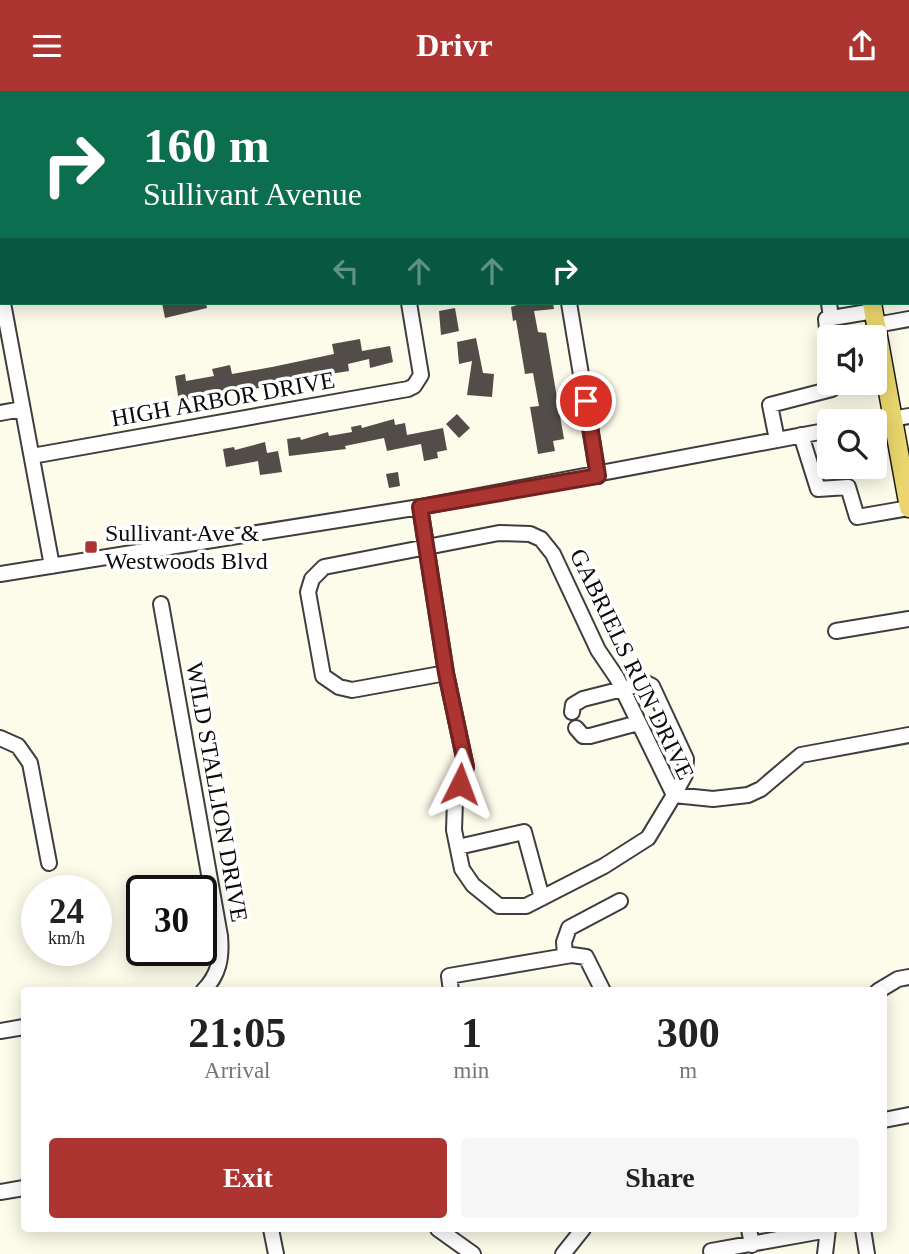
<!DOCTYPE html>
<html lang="en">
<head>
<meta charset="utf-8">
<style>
  body { margin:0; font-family:Georgia,serif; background:#f6f6f6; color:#222; height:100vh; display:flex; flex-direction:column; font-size:26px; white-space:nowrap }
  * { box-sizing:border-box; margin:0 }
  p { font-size:23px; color:#767676 }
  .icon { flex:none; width:38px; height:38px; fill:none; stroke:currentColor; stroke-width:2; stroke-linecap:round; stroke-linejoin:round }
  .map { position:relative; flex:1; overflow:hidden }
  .side { position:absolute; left:21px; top:896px; width:866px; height:245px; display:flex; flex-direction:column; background:#fff; border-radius:7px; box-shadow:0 4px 18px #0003 }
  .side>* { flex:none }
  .hud { position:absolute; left:0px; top:0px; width:910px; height:214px; box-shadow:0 4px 18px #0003; background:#0b6e4f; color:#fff; overflow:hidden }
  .fabs { position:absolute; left:817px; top:234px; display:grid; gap:14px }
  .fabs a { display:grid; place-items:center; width:70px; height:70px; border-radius:7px; background:#fff; box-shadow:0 4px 18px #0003; font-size:35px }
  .speed { position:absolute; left:21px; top:784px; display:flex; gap:14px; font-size:35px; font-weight:700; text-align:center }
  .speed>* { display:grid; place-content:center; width:91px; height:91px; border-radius:50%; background:#fff; box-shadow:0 4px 18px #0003; line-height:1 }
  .speed small { font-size:18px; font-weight:400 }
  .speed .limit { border:4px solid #111; border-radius:10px; background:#fff; color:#111 }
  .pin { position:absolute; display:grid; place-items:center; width:60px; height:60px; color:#fff; margin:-30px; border:4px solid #fff; border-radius:50%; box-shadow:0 2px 7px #0007 }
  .me { position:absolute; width:77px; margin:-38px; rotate:3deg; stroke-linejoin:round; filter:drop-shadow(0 0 5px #0008) }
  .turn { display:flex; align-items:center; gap:24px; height:147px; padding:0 28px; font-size:32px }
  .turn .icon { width:91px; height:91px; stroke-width:2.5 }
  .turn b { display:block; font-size:49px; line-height:60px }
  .lanes { display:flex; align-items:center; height:66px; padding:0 28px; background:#0003; justify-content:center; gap:35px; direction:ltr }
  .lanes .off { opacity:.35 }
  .eta { display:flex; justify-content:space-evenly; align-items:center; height:119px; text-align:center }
  .eta b { font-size:42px; font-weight:600; line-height:49px }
  .cta { display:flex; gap:14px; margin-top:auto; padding:14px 28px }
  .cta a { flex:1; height:80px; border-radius:7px; background:#ac3532; color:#fff; font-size:28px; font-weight:600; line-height:80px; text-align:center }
  .cta a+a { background:#f6f6f6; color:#222 }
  header { display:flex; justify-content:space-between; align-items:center; height:91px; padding:0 28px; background:#ac3532; color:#fff; font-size:32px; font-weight:600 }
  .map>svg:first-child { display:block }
  .building { fill:#524d48 }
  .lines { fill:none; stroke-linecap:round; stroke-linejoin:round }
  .minor-casing { stroke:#3e3e3e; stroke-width:18 }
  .major-casing { stroke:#1c1c1c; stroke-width:21 }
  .minor { stroke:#fff; stroke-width:14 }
  .major { stroke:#ead66d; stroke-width:18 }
  .route-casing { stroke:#702220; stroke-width:18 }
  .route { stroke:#ac3532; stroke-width:12 }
  .poi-dot { fill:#ac3532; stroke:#fff; stroke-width:2.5 }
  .labels { text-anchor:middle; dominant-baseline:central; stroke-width:7; stroke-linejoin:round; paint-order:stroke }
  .street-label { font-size:24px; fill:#0b0b0b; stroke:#fff }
  .poi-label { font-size:24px; fill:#0b0b0b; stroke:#fff; text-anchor:start }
</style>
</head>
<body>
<header><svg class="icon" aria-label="menu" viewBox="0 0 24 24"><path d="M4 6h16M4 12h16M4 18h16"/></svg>Drivr<svg class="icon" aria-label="share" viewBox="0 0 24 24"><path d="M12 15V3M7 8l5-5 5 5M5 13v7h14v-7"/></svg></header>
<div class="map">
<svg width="909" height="1163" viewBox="0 0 909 1163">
  <rect width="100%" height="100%" fill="#fdfbea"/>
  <path class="building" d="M162 212H206L207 217 165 227Z
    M523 212H553L554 218 534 220 538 241 546 242 564 348 553 350 555 360 538 363 530 316 539 315 533 282 525 283 516 229 513 230 511 216Z
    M455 217 459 240 441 244 439 220Z
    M476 247 483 282 494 283 492 306 467 304 472 270 459 273 457 251Z
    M360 248 362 260 390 255 393 271 370 277 369 268 348 273 349 280 286 290 287 293 245 299V297L179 311 175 285 185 283 186 290 214 285 212 278 230 274 232 283 272 276 334 263 332 253Z
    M457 323 470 337 459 347 446 333Z
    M394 328 395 334 405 332 407 344 443 337 447 359 437 361 438 367 424 370 421 353 387 360 384 347 345 355 346 358 289 365 287 348 300 346 301 349 328 341 329 345 352 341 351 336 361 334 362 337Z
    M265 351 267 362 278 360 282 381 260 384 258 370 226 376 223 358 234 356 235 359Z
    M398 381 400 395 389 397 386 383Z"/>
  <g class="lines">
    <defs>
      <path id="minor" d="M368 0 369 2
        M532 0 533 2
        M272 2 282 0
        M0 51 2 50
        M0 195 2 205
        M3 212 52 475
        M569 212 598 385
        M829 212 831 227
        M876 234 909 228
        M830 270 826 228 874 220
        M0 322 22 318
        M875 331 909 325
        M801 344 818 398 848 396 857 426 909 417
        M777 349 770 314 832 298 831 292
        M32 365 408 298 414 295 421 284 409 212
        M420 416 446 582 466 676 455 710 454 739 462 778 473 794 499 815H526L604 775 648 747 674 704 617 587 598 559 553 463 541 448 530 443 499 442 324 476 312 488 308 501 323 585 339 596 352 599 446 582
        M0 483 420 416 830 339
        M161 513 220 845C222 867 219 884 203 900
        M836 540 909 528
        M572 621 573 614 583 608 646 592 652 595 686 668 685 684 674 704 713 708 748 704 761 698 801 664 909 644
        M576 637 583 645H590L638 632
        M0 647 18 655 30 672 49 772
        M458 756 524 741 542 807
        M565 865 564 851 569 837 620 810
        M451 900 449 885 572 864 586 866 603 900
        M878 900 898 888 909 886
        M0 940 24 936
        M884 1029 909 1024
        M0 1101 24 1097
        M271 1138 276 1163
        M438 1138 473 1163
        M749 1138 752 1154
        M863 1138 867 1163
        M711 1160 828 1139
        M563 1163 583 1138
        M825 1163 828 1138"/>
      <path id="major" d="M834 0V2
        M872 212 909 417"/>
    </defs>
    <use href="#minor" class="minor-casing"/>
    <use href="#major" class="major-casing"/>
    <use href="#minor" class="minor"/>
    <use href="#major" class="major"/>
  </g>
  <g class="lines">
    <defs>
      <path id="route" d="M460 693 466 676 446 582 420 416 598 385 586 310"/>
    </defs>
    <use href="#route" class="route-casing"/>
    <use href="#route" class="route"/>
  </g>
  <rect class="poi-dot" x="84" y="449" width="14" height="14" rx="3.5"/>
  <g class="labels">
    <g class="street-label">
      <text transform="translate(223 308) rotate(-10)">HIGH ARBOR DRIVE</text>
      <text transform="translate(632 573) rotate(64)">GABRIELS RUN DRIVE</text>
      <text transform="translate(217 701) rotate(80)">WILD STALLION DRIVE</text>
    </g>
    <g class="poi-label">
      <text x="105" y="442">Sullivant Ave &amp;<tspan x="105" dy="28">Westwoods Blvd</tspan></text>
    </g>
  </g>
</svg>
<div class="fabs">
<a><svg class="icon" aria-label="sound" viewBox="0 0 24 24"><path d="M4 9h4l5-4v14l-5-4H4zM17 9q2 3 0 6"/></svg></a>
<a><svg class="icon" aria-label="search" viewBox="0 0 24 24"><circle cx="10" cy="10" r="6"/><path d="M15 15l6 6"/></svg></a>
</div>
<div class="speed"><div>24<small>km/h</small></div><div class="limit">30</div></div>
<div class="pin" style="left:586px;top:310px;background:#d93025"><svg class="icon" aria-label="arrive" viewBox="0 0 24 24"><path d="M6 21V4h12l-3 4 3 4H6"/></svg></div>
<svg class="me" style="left:460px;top:693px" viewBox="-20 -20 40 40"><path d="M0-17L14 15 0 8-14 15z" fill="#ac3532" stroke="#fff" stroke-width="4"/></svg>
<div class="hud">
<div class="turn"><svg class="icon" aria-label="right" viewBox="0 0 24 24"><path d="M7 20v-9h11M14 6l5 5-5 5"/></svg><div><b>160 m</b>Sullivant Avenue</div></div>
<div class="lanes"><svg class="icon off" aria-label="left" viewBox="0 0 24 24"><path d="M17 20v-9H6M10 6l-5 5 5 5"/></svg><svg class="icon off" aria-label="ahead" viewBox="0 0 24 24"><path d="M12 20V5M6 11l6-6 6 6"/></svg><svg class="icon off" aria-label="ahead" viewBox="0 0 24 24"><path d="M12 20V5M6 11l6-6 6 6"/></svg><svg class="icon" aria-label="right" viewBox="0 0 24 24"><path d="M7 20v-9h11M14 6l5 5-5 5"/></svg></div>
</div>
<section class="side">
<div class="eta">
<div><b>21:05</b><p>Arrival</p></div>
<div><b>1</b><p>min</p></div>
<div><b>300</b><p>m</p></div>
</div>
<div class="cta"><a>Exit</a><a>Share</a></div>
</section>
</div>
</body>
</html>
